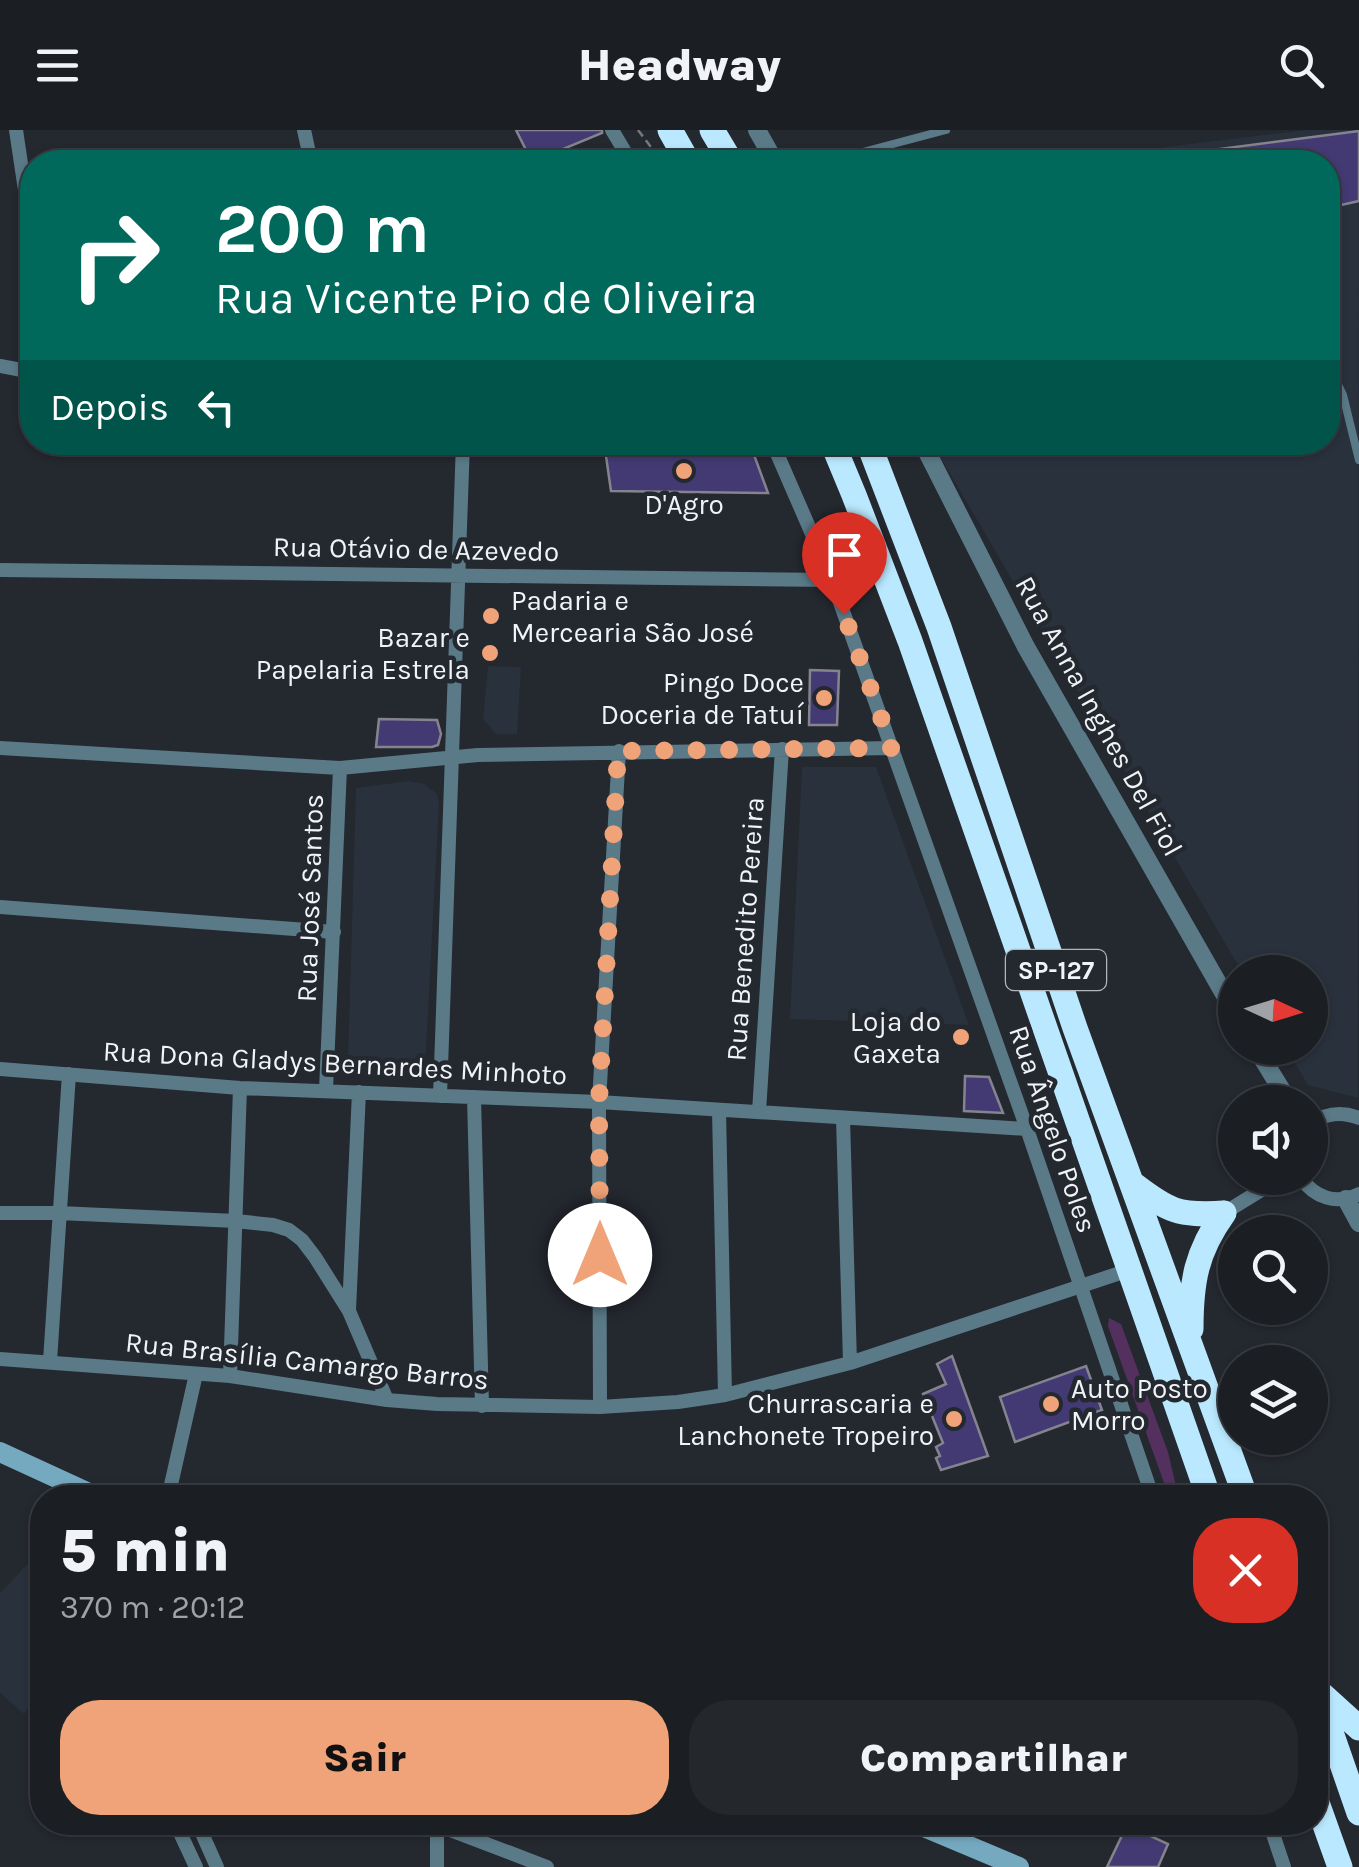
<!DOCTYPE html>
<html lang="pt">
<head>
<meta charset="utf-8">
<style>
  body { margin:0; font-family:Karla,sans-serif; background:#24272b; color:#f1f3f6; height:100vh; display:flex; flex-direction:column; font-size:38px; white-space:nowrap }
  * { box-sizing:border-box; margin:0 }
  p { font-size:32px; color:#a0a2a6 }
  .icon { flex:none; width:55px; height:55px; fill:none; stroke:currentColor; stroke-width:2; stroke-linecap:round; stroke-linejoin:round }
  .map { position:relative; flex:1; overflow:hidden }
  .drawer { position:absolute; left:30px; top:1355px; width:1298px; height:350px; display:flex; flex-direction:column; background:#1b1e23; border-radius:40px; box-shadow:0 2px 8px #0004,0 0 0 2px #393c41 }
  .drawer>* { flex:none }
  .hud { position:absolute; left:20px; top:20px; width:1320px; height:305px; border-radius:40px; box-shadow:0 2px 8px #0004,0 0 0 2px #393c41; background:#00695c; color:#fff; overflow:hidden }
  .needle { width:65px; rotate:94deg }
  .buttons { position:absolute; left:1218px; top:825px; display:grid; gap:20px }
  .buttons a { display:grid; place-items:center; width:110px; height:110px; border-radius:50%; background:#1b1e23; box-shadow:0 2px 8px #0004,0 0 0 2px #393c41; font-size:50px }
  .pin { position:absolute; display:grid; place-items:center; width:85px; height:85px; color:#fff; margin:-102px -42px; border-radius:50% 50% 50% 0; rotate:-45deg; box-shadow:0 0 10px #0007 }
  .pin .icon { rotate:45deg }
  .me { position:absolute; width:110px; margin:-55px; rotate:0deg; stroke-linejoin:round; filter:drop-shadow(0 0 8px #0008) }
  .turn { display:flex; align-items:center; gap:35px; height:210px; padding:0 30px; font-size:45px }
  .turn .icon { width:130px; height:130px; stroke-width:2.5 }
  .turn b { display:block; font-size:70px; line-height:85px }
  .then { display:flex; align-items:center; height:95px; padding:0 30px; background:#0003; gap:20px; font-size:38px }
  .round { display:grid; place-items:center; flex:none; width:105px; height:105px; border-radius:40px; background:#24272b }
  .summary { display:flex; align-items:center; justify-content:space-between; height:170px; padding:0 30px }
  h1 { font-size:60px; font-weight:800; line-height:75px }
  .primary-button { display:flex; gap:20px; margin-top:auto; padding:20px 30px }
  .primary-button a { flex:1; height:115px; border-radius:40px; background:#f0a278; color:#111; font-size:40px; font-weight:800; line-height:115px; text-align:center }
  .primary-button a+a { background:#24272b; color:#f1f3f6 }
  header { display:flex; justify-content:space-between; align-items:center; height:130px; padding:0 30px; background:#1b1e23; font-size:45px; font-weight:800 }
  .map>svg:first-child { display:block }
  .built { fill:#29313d }
  .green { fill:#54305f }
  .building { fill:#433a73; stroke:#85848e; stroke-width:2.5 }
  .lines { fill:none; stroke-linecap:round; stroke-linejoin:round }
  .path { stroke:#75797f; stroke-width:2.5; stroke-dasharray:8 5; stroke-linecap:butt }
  .service { stroke:#5a7a88; stroke-width:8 }
  .minor { stroke:#5a7a88; stroke-width:14 }
  .tertiary { stroke:#5a7a88; stroke-width:18 }
  .secondary { stroke:#75a9c0; stroke-width:20 }
  .motorway { stroke:#bae9ff; stroke-width:25 }
  .route { stroke:#f0a278; stroke-width:18; stroke-dasharray:0 32.4 }
  .poi-dot { fill:#f0a278; stroke:#24282f; stroke-width:4 }
  .labels { text-anchor:middle; dominant-baseline:central; stroke-width:9; stroke-linejoin:round; paint-order:stroke }
  .shield { fill:#24282f; stroke:#b3b6bb; stroke-width:2.5 }
  .shield-label { font-size:25px; font-weight:bold; fill:#f0f3f7 }
  .poi-label { font-size:28px; fill:#f0f3f7; stroke:#24282f; text-anchor:end }
  .street-label { font-size:28px; fill:#f0f3f7; stroke:#24282f }
</style>
</head>
<body>
<header><svg class="icon" aria-label="menu" viewBox="0 0 24 24"><path d="M4 6h16M4 12h16M4 18h16"/></svg>Headway<svg class="icon" aria-label="search" viewBox="0 0 24 24"><circle cx="10" cy="10" r="6"/><path d="M15 15l6 6"/></svg></header>
<div class="map">
<svg width="1359" height="1737" viewBox="0 0 1359 1737">
  <rect width="100%" height="100%" fill="#24282f"/>
  <path class="built" d="M1305 0H1359L1358 968 1308 955 1286 918H1310V842H1242L932 313 1328 312V32H1043Z
    M488 536 521 537 517 604H496L483 589Z
    M802 637H876L969 895 790 889Z
    M409 651 424 654 437 664 439 673 425 939 417 948 374 946 350 939 348 929 356 658Z
    M42 1419V1563L24 1584 0 1563V1463Z"/>
  <path class="green" d="M1109 1188 1121 1194 1168 1322 1175 1352 1182 1367H1169L1108 1196Z"/>
  <path class="building" d="M516 0H602V3L532 32Z
    M1359 1V71L1328 78V32H1182L1181 24Z
    M604 312H724L726 322H753L768 363 611 361Z
    M810 540 839 541 837 595H809Z
    M379 589 437 590 441 604 438 615 432 617H376Z
    M965 946 989 947 1003 983 964 981Z
    M952 1226 988 1326 941 1340 936 1328 940 1326 936 1317 943 1313 923 1264 946 1254 937 1234Z
    M1086 1236 1102 1280 1015 1312 1000 1267Z
    M1127 1695 1168 1714 1158 1737H1107Z"/>
  <g class="lines">
    <path class="path" d="M638 0 657 25"/>
    <path class="service" d="M825 32 946 0
      M1328 234 1343 265 1359 330"/>
    <path class="minor" d="M16 0 32 107
      M304 0 311 32
      M612 0 631 32
      M0 236 32 242
      M772 312 832 450 1027 999 1153 1368
      M0 440 832 450
      M0 618 340 638 478 625 892 618
      M0 777 334 802
      M0 939 240 958 599 972 1027 999
      M326 960 340 638
      M440 966 463 312
      M474 967 482 1276
      M719 980 725 1265
      M759 982 782 619
      M843 988 850 1233
      M1310 994C1326 983 1341 981 1359 988
      M1301 1048C1315 1068 1336 1075 1359 1064
      M0 1083H59L236 1091 273 1095 289 1100 302 1110 315 1127 349 1181 387 1270
      M1224 1083 1281 1048
      M349 1180 359 962
      M0 1229 230 1246 387 1270 437 1274 600 1277 678 1272 725 1265 850 1233 1129 1140
      M50 1231 69 944
      M230 1246 240 958
      M600 1277 599 972 619 621
      M168 1368 196 1244
      M175 1692 196 1737
      M197 1692 217 1737
      M437 1692V1737
      M1269 1692 1284 1737
      M437 1695 547 1737"/>
    <path class="tertiary" d="M757 0 775 32
      M922 312 1026 517 1235 883
      M1256 918 1289 972
      M1346 1069 1359 1093"/>
    <path class="secondary" d="M0 1322 100 1368
      M912 1692 1019 1737"/>
    <path class="motorway" d="M670 0 688 32
      M712 0 731 32
      M832 312 854 365 910 511 1209 1368
      M868 312 939 497 1075 898 1246 1368
      M1133 1054C1168 1081 1178 1086 1224 1083
      M1191 1199C1191 1152 1196 1122 1224 1083
      M1315 1556 1359 1683
      M1318 1561 1359 1598
      M1315 1667 1340 1737"/>
  </g>
  <g class="lines">
    <path class="route" d="M600 1125 599 972 618 621 892 618 844 484"/>
  </g>
  <g class="poi-dot">
    <circle cx="684" cy="341" r="10"/>
    <circle cx="491" cy="486" r="10"/>
    <circle cx="490" cy="523" r="10"/>
    <circle cx="824" cy="568" r="10"/>
    <circle cx="961" cy="907" r="10"/>
    <circle cx="1051" cy="1274" r="10"/>
    <circle cx="954" cy="1289" r="10"/>
  </g>
  <g class="labels">
    <rect class="shield" x="1006" y="820" width="100" height="40" rx="8"/>
    <g class="shield-label">
      <text x="1056" y="840">SP-127</text>
    </g>
    <g class="poi-label">
      <text x="684" y="374" text-anchor="middle">D'Agro</text>
      <text x="511" y="470" text-anchor="start">Padaria e<tspan x="511" dy="32">Mercearia São José</tspan></text>
      <text x="470" y="507">Bazar e<tspan x="470" dy="32">Papelaria Estrela</tspan></text>
      <text x="804" y="552">Pingo Doce<tspan x="804" dy="32">Doceria de Tatuí</tspan></text>
      <text x="941" y="891">Loja do<tspan x="941" dy="32">Gaxeta</tspan></text>
      <text x="1071" y="1258" text-anchor="start">Auto Posto<tspan x="1071" dy="32">Morro</tspan></text>
      <text x="934" y="1273">Churrascaria e<tspan x="934" dy="32">Lanchonete Tropeiro</tspan></text>
    </g>
    <g class="street-label">
      <text transform="translate(416 419) rotate(1)">Rua Otávio de Azevedo</text>
      <text transform="translate(1099 586) rotate(61)">Rua Anna Inghes Del Fiol</text>
      <text transform="translate(310 768) rotate(-88)">Rua José Santos</text>
      <text transform="translate(745 799) rotate(-86)">Rua Benedito Pereira</text>
      <text transform="translate(335 933) rotate(3)">Rua Dona Gladys Bernardes Minhoto</text>
      <text transform="translate(1053 999) rotate(71)">Rua Ângelo Poles</text>
      <text transform="translate(307 1231) rotate(6)">Rua Brasília Camargo Barros</text>
    </g>
  </g>
</svg>
<div class="buttons">
<a><svg class="needle" viewBox="-14 -14 28 28"><path d="M0-13l5 13h-10z" fill="#e53935"/><path d="M0 13l5-13h-10z" fill="#a0a2a6"/></svg></a>
<a><svg class="icon" aria-label="sound" viewBox="0 0 24 24"><path d="M4 9h4l5-4v14l-5-4H4zM17 9q2 3 0 6"/></svg></a>
<a><svg class="icon" aria-label="search" viewBox="0 0 24 24"><circle cx="10" cy="10" r="6"/><path d="M15 15l6 6"/></svg></a>
<a><svg class="icon" aria-label="layers" viewBox="0 0 24 24"><path d="M12 4l9 5-9 5-9-5zM3 14l9 5 9-5"/></svg></a>
</div>
<div class="pin" style="left:844px;top:484px;background:#d93025"><svg class="icon" aria-label="arrive" viewBox="0 0 24 24"><path d="M6 21V4h12l-3 4 3 4H6"/></svg></div>
<svg class="me" style="left:600px;top:1125px" viewBox="-20 -20 40 40"><circle r="19" fill="#fff"/><path d="M0-13L10 11 0 6-10 11z" fill="#f0a278"/></svg>
<div class="hud">
<div class="turn"><svg class="icon" aria-label="right" viewBox="0 0 24 24"><path d="M7 20v-9h11M14 6l5 5-5 5"/></svg><div><b>200 m</b>Rua Vicente Pio de Oliveira</div></div>
<div class="then">Depois<svg class="icon" aria-label="left" viewBox="0 0 24 24"><path d="M17 20v-9H6M10 6l-5 5 5 5"/></svg></div>
</div>
<section class="drawer">
<div class="summary"><div><h1>5 min</h1><p>370 m · 20:12</p></div><a class="round" style="background:#d93025;color:#fff"><svg class="icon" aria-label="close" viewBox="0 0 24 24"><path d="M6 6l12 12M18 6L6 18"/></svg></a></div>
<div class="primary-button"><a>Sair</a><a>Compartilhar</a></div>
</section>
</div>
</body>
</html>
